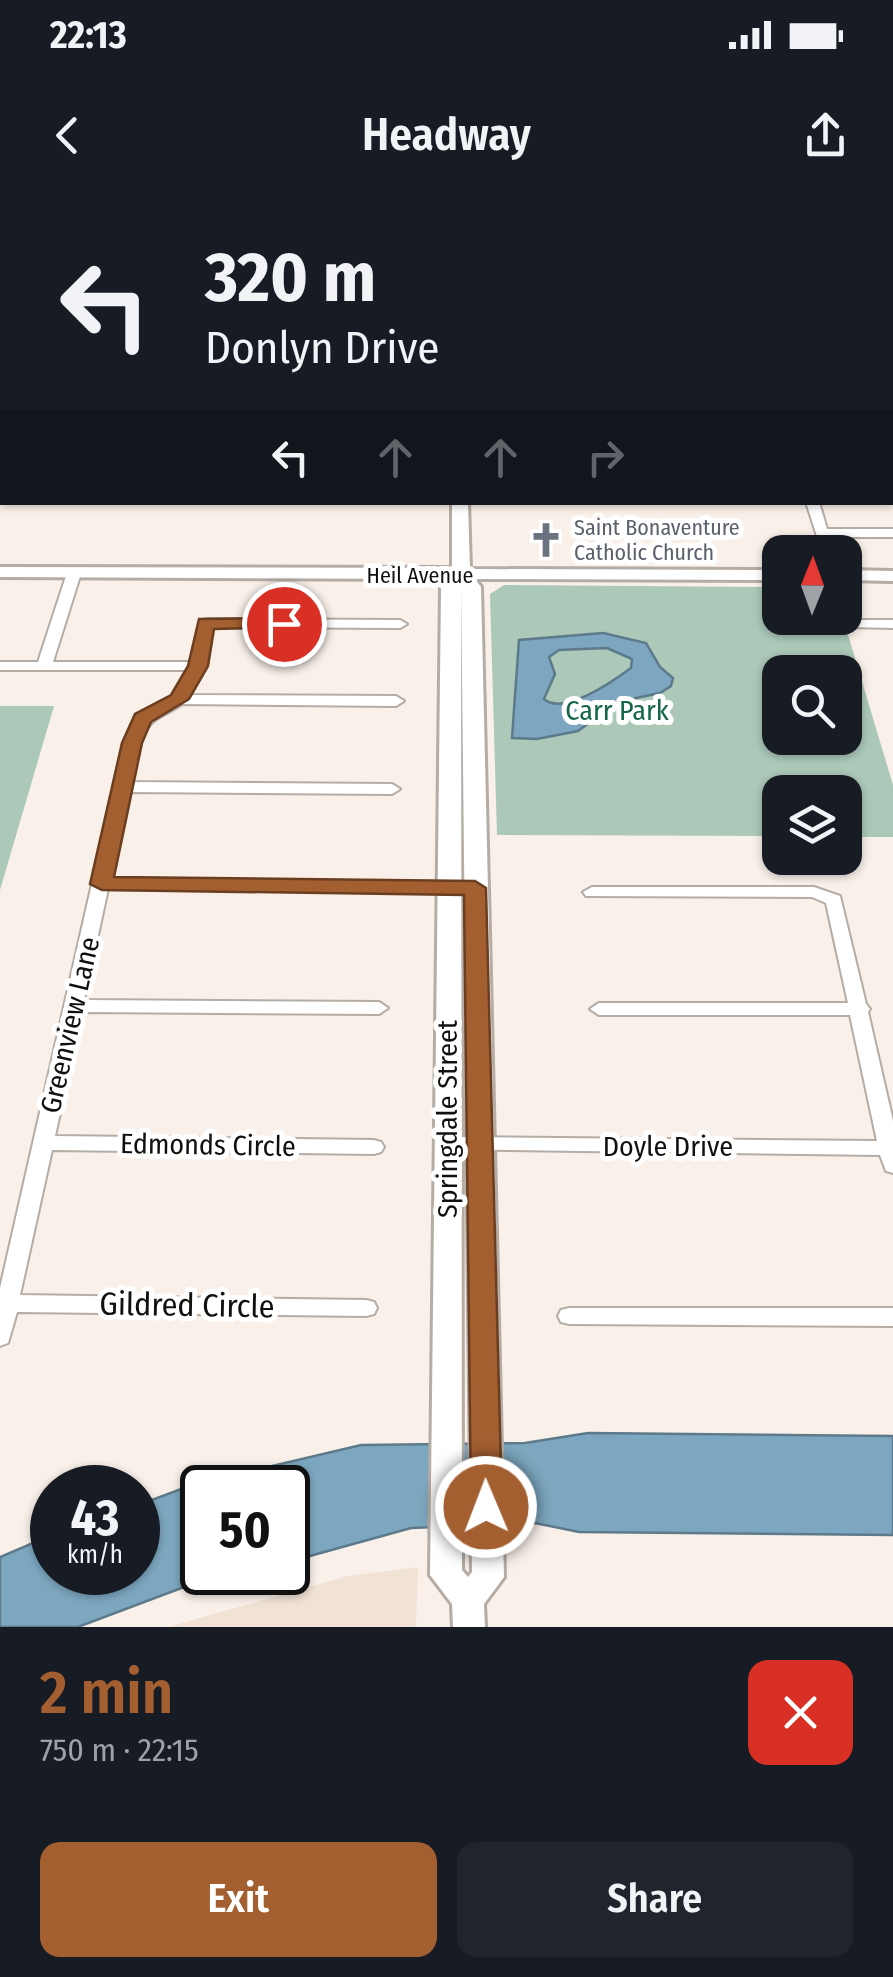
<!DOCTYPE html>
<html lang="en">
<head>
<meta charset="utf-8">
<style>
  body { margin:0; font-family:"Fira Sans Condensed",sans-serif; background:#20242c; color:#f1f3f6; height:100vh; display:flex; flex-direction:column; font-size:38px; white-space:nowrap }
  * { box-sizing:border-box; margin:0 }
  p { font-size:32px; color:#9ea1a6 }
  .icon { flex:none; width:55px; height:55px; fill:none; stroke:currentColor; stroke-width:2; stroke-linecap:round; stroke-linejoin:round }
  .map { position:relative; height:1427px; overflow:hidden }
  .sheet { display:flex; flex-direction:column; background:#171b24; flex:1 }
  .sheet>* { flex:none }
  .banner { position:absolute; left:0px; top:0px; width:895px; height:305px; box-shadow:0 2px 8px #0004; background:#171b24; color:#f1f3f6; overflow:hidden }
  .needle { width:65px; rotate:1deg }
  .fabs { position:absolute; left:762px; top:335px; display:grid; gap:20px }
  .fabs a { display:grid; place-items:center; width:100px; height:100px; border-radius:20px; background:#171b24; box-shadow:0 2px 8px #0004; font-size:50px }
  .speed { position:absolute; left:30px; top:1265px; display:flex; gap:20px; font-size:50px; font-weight:700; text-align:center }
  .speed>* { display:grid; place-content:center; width:130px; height:130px; border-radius:50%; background:#171b24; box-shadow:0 2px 8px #0004; line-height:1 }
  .speed small { font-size:25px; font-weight:400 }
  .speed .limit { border:5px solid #111; border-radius:15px; background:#fff; color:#111 }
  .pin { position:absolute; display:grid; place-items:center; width:85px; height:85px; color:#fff; margin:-42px; border:5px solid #fff; border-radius:50%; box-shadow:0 2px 10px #0007 }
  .me { position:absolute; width:110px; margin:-55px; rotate:359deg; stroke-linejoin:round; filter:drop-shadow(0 0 8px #0008) }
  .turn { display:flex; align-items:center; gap:35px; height:210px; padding:0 40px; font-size:45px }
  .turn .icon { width:130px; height:130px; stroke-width:2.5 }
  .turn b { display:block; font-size:70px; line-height:85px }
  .lanes { display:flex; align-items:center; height:95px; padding:0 40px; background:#0003; justify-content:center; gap:50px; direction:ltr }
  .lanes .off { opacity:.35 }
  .round { display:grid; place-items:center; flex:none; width:105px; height:105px; border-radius:20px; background:#20242c }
  .headline { display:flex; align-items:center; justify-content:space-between; height:170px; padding:0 40px }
  h1 { font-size:60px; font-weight:600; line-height:75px; color:#a45f31 }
  .cta { display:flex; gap:20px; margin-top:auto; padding:20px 40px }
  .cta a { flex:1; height:115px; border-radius:20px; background:#a45f31; color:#fff; font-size:40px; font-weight:600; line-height:115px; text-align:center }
  .cta a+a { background:#20242c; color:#f1f3f6 }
  .status { display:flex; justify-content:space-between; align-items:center; height:70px; padding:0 50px; background:#171b24; direction:ltr }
  .status svg { height:28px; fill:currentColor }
  header { display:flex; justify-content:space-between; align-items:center; height:130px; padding:0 40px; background:#171b24; font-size:45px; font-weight:600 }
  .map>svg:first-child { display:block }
  .built { fill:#f1e2d6 }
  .green { fill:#abc8b9; fill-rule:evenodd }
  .water { fill:#7da7c0; stroke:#5d7a8a; stroke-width:2.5; fill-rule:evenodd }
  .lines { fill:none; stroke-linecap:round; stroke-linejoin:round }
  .minor-casing { stroke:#b4aca5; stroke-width:4 }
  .major-casing { stroke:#b4aca5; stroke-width:6 }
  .minor { fill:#fff; fill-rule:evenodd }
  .major { fill:#fff; fill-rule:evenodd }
  .route { fill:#a45f31; stroke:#6b3e20; stroke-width:2.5 }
  .labels { text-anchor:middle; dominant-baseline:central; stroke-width:10; stroke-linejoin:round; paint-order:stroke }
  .far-worship-label { font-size:22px; fill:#5b616d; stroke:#fff; text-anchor:start }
  .far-street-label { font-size:22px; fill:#12100d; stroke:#fff }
  .park-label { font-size:28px; fill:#16664a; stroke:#fff }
  .street-label { font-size:28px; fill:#12100d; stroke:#fff }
  .near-street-label { font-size:32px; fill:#12100d; stroke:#fff }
</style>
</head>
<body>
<div class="status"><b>22:13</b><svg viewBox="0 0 49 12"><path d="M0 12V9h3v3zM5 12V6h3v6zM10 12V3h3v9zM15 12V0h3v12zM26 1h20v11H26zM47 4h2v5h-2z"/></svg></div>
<header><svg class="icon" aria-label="back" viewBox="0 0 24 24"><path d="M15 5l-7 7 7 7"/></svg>Headway<svg class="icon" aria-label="share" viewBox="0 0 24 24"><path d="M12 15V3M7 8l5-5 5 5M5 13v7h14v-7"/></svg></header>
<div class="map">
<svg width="893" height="1427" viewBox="0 0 893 1427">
  <rect width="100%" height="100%" fill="#f9f0e9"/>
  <path class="built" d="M418 1367 416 1427H168L348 1376Z"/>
  <path class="green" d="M504 385 780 387V418H843L893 585V637H845V592H780V636L497 635 490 394ZM780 472H845V538H780Z
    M0 506H54L0 690Z"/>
  <path class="water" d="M603 433 646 443 660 467 673 478 671 486 660 493 617 502 578 531 537 539 512 538 519 440ZM607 448 632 459 631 468C612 482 563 516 544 499L555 474 549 457 559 450Z
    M588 1233 893 1236V1335L579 1332 535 1323 411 1328 288 1362V1288H202V1372L241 1373 192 1384 78 1427H0V1357L52 1335V1372H138V1305L192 1285 361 1245 525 1243Z"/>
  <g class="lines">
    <defs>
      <path id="minor" d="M49 0H59L60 2H51Z
        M892 18H893V24H892Z
        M892 55H893V61H892Z
        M0 57H2V63H0Z
        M892 96H893V102H892Z
        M892 168H893V175H892Z
        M0 184H2V190H0Z
        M0 236H2V244H0Z
        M0 295H2L3 302 0 303Z
        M806 302H819L827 329H893V337H830L835 352H822Z
        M74 369 81 373 53 462H191L199 423 206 419 400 420 407 424 400 428 212 427 205 466 190 495 396 496 404 501 396 506 182 504C173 511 163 514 154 521 137 535 136 562 131 582L392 584 400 589 392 594 129 592 110 679 475 683 484 688 475 693 108 689 84 800 379 802 388 808 379 814 82 812 55 936 374 940 381 942 384 947 381 952 374 954 52 950 20 1095 366 1100 374 1102 377 1108 374 1114 366 1116 17 1112 8 1143 0 1146V1088L124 543 138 519 175 494 188 470H0V462H38L67 373Z
        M854 420H893V428L849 427 847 424Z
        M592 687H814L840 696 866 804 870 809 868 812 893 921V973L886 971 880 955 440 949 437 944 440 939 447 937 877 941 850 815H599L590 809 599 803H848L826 703 812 697 586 696 583 692Z
        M569 1108H893V1126L569 1124 561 1122 558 1116 561 1110Z"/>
      <path id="major" d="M457 0H469V2H457Z
        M452 302H468L470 369 780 370V380L475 379 481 387 504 1377 484 1404 485 1427H453L452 1404 430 1375 441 387 448 379 0 377V367L452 368ZM461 386 472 1372 468 1377 462 1370Z
        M845 370 893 371V381L845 380Z"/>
    </defs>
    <use href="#minor" class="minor-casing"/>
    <use href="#major" class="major-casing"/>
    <use href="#minor" class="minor"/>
    <use href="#major" class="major"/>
  </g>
  <path class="route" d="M284 418 293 424 290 427 214 429 208 466 189 499 151 522 142 543 114 677 475 681 486 688 502 1307 498 1317 486 1321 475 1317 471 1307 464 695 102 690 90 684 122 543 135 514 171 495 188 466 199 419Z"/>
  <defs>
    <symbol id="church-bare" viewBox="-9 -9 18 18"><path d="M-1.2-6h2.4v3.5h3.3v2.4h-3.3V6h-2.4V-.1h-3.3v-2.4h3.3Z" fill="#6b7280" stroke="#fff" stroke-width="2.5" paint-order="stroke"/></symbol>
  </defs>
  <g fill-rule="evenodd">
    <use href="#church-bare" x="521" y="315" width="50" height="50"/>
  </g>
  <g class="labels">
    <g class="far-worship-label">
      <text x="574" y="327">Saint Bonaventure<tspan x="574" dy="25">Catholic Church</tspan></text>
    </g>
    <g class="far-street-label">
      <text x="420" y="375">Heil Avenue</text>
    </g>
    <g class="park-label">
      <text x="617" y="510">Carr Park</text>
    </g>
    <g class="street-label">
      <text transform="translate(70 825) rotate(-77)">Greenview Lane</text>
      <text transform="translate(447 919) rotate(-90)">Springdale Street</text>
      <text transform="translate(208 945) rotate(1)">Edmonds Circle</text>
      <text x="668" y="946">Doyle Drive</text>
    </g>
    <g class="near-street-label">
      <text transform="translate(187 1105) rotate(1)">Gildred Circle</text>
    </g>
  </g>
</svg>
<div class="fabs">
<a><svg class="needle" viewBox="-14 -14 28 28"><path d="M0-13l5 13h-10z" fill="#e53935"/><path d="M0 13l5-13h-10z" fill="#9ea1a6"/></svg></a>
<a><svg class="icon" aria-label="search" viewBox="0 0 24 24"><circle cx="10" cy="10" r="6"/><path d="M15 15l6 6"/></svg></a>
<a><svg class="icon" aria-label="layers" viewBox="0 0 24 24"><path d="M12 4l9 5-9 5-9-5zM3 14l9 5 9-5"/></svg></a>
</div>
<div class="speed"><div>43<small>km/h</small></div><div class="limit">50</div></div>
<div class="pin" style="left:284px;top:424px;background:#d93025"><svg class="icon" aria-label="arrive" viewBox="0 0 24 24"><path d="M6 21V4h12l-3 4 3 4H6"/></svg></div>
<svg class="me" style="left:486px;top:1307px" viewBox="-20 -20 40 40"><circle r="17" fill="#a45f31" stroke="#fff" stroke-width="3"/><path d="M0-11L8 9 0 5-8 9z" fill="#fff"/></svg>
<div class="banner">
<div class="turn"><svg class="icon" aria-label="left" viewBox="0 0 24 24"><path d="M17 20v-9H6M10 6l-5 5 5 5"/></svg><div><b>320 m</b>Donlyn Drive</div></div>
<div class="lanes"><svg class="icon" aria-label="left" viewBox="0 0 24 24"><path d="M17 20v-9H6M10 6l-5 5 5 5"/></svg><svg class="icon off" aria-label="ahead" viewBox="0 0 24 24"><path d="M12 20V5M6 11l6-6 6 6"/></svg><svg class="icon off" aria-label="ahead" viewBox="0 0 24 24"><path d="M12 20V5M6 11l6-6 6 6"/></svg><svg class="icon off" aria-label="right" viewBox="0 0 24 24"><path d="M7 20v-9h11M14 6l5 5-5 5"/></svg></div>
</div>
</div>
<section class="sheet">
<div class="headline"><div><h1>2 min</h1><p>750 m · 22:15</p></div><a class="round" style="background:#d93025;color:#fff"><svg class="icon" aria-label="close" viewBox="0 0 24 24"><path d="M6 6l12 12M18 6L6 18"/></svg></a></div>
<div class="cta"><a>Exit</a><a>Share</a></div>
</section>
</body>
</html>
